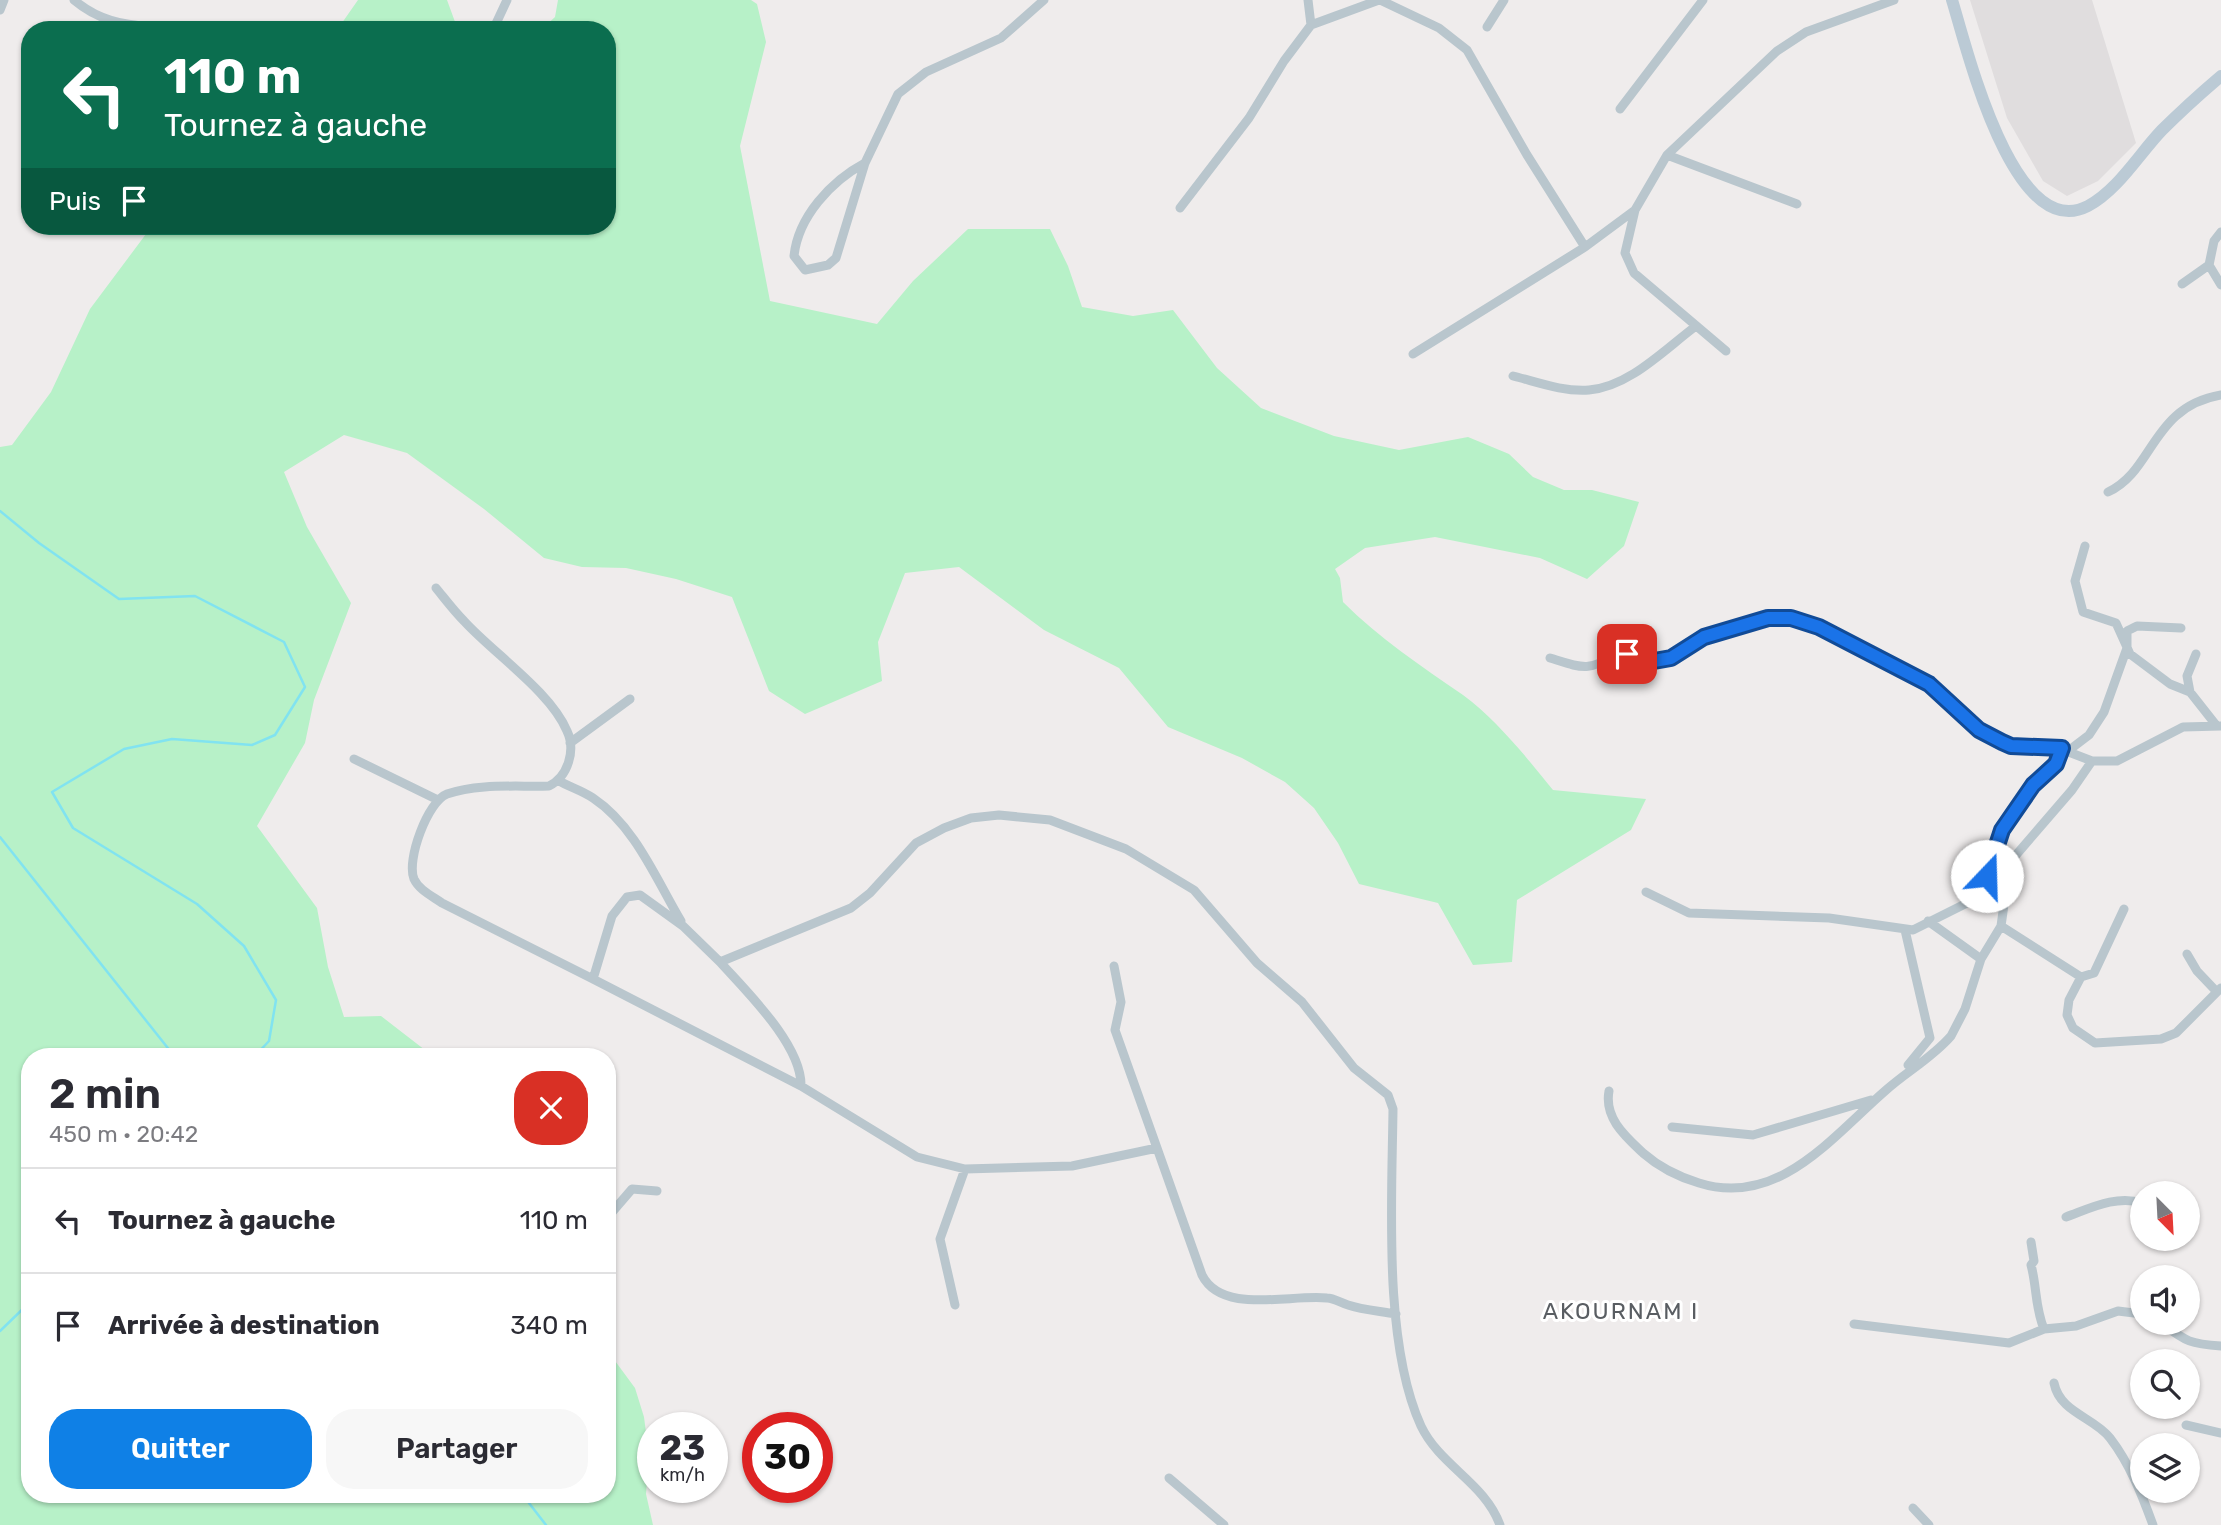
<!DOCTYPE html>
<html lang="fr">
<head>
<meta charset="utf-8">
<style>
  body { margin:0; font-family:Rubik,sans-serif; background:#f7f7f7; color:#2b2b33; height:100vh; display:flex; flex-direction:column; font-size:26px; white-space:nowrap }
  * { box-sizing:border-box; margin:0 }
  p { font-size:23px; color:#7c7c81 }
  .icon { flex:none; width:38px; height:38px; fill:none; stroke:currentColor; stroke-width:2; stroke-linecap:round; stroke-linejoin:round }
  .map { position:relative; flex:1; overflow:hidden }
  .side { position:absolute; left:21px; top:1048px; width:595px; height:455px; display:flex; flex-direction:column; background:#fff; border-radius:28px; box-shadow:0 2px 5px #0004 }
  .side>* { flex:none }
  .guide { position:absolute; left:21px; top:21px; width:595px; height:214px; border-radius:28px; box-shadow:0 2px 5px #0004; background:#0b6e4f; color:#fff; overflow:hidden }
  .needle { width:46px; rotate:156deg }
  .fabs { position:absolute; left:2130px; top:1181px; display:grid; gap:14px }
  .fabs a { display:grid; place-items:center; width:70px; height:70px; border-radius:50%; background:#fff; box-shadow:0 2px 5px #0004; font-size:35px }
  .speed { position:absolute; left:637px; top:1412px; display:flex; gap:14px; font-size:35px; font-weight:700; text-align:center }
  .speed>* { display:grid; place-content:center; width:91px; height:91px; border-radius:50%; background:#fff; box-shadow:0 2px 5px #0004; line-height:1 }
  .speed small { font-size:18px; font-weight:400 }
  .speed .limit { border:10px solid #d22; background:#fff; color:#111 }
  .pin { position:absolute; display:grid; place-items:center; width:60px; height:60px; color:#fff; margin:-30px; border-radius:14px; box-shadow:0 4px 10px #0006 }
  .me { position:absolute; width:77px; margin:-38px; rotate:21deg; stroke-linejoin:round; filter:drop-shadow(0 0 5px #0008) }
  .turn { display:flex; align-items:center; gap:24px; height:147px; padding:0 28px; font-size:32px }
  .turn .icon { width:91px; height:91px; stroke-width:2.5 }
  .turn b { display:block; font-size:49px; line-height:60px }
  .then { display:flex; align-items:center; height:66px; padding:0 28px; background:#0003; gap:14px; font-size:26px }
  .round { display:grid; place-items:center; flex:none; width:74px; height:74px; border-radius:28px; background:#f7f7f7 }
  .head { display:flex; align-items:center; justify-content:space-between; height:119px; padding:0 28px }
  h1 { font-size:42px; font-weight:600; line-height:52px }
  .action { display:flex; gap:14px; margin-top:auto; padding:14px 28px }
  .action a { flex:1; height:80px; border-radius:28px; background:#0f80e6; color:#fff; font-size:28px; font-weight:600; line-height:80px; text-align:center }
  .action a+a { background:#f7f7f7; color:#2b2b33 }
  ul { padding:0; list-style:none }
  li { display:flex; align-items:center; gap:21px; height:105px; padding:0 28px; border-top:2px solid #e1e1e2 }
  li div { flex:1 }
  li b { display:block; font-size:26px }
  li em { font-style:normal }
  .map>svg:first-child { display:block }
  .education { fill:#e0ddde }
  .green { fill:#b7f1c8 }
  .lines { fill:none; stroke-linecap:round; stroke-linejoin:round }
  .stream { stroke:#81e3f0; stroke-width:2.5 }
  .street { stroke:#b9c6cd; stroke-width:9 }
  .secondary { stroke:#bbcad5; stroke-width:12 }
  .route-casing { stroke:#114b97; stroke-width:18 }
  .route { stroke:#1a73e8; stroke-width:12 }
  .labels { text-anchor:middle; dominant-baseline:central; stroke-width:6; stroke-linejoin:round; paint-order:stroke }
  .quarter-label { font-size:23px; letter-spacing:2px; fill:#595d62; stroke:#fff }
</style>
</head>
<body>
<div class="map">
<svg width="2221" height="1525" viewBox="0 0 2221 1525">
  <rect width="100%" height="100%" fill="#efecec"/>
  <path class="education" d="M1970 0H2092L2136 143 2098 181 2067 196 2043 181 2007 118Z"/>
  <path class="green" d="M358 0H447L458 30H337Z
    M558 0H751L757 4 766 42 740 146 770 301 877 324 913 281 968 229H1050L1068 266 1082 307 1133 316 1173 310 1217 368 1261 408 1334 436 1399 450 1468 437 1509 454 1533 477 1564 490H1592L1639 502 1624 546 1587 579 1540 558 1435 537 1365 548 1335 569 1340 578 1343 602C1380 639 1421 666 1463 695 1497 720 1527 758 1553 790L1646 799 1631 830 1517 900 1512 962 1473 965 1438 903 1359 884 1338 843 1314 808 1285 782 1242 758 1168 727 1119 668 1044 630 959 567 905 573 878 642 882 681 805 714 769 691 732 597 676 579 626 568 582 567 544 558 484 509 407 453 344 435 284 472 307 527 351 603 314 700 305 743 257 826 317 908 328 967 344 1017 381 1016 434 1057H30V1494H607V1350L635 1388 644 1417 649 1456 646 1494 653 1525H0V447L12 445 51 392 90 309 152 226H607V30H541L555 17Z"/>
  <g class="lines">
    <path class="stream" d="M0 511 39 543 119 599 195 596 284 642 305 687 275 735 252 745 172 739 124 749 52 792 73 828 197 904 244 946 276 1000 269 1041 254 1057
      M0 837 175 1057
      M0 1331 30 1302
      M522 1494 546 1525"/>
    <path class="street" d="M74 0C99 21 121 24 153 27
      M1308 0 1311 25
      M1380 0 1439 28 1467 50 1527 155 1585 247
      M0 10 4 0
      M1487 27 1504 0
      M493 30 507 0
      M1620 109 1703 0
      M1667 155 1797 204
      M865 163C831 181 798 217 794 256L805 270 828 265 836 258 865 163 898 94 926 72 1001 38 1044 0
      M1180 208 1249 118 1284 61 1311 25 1379 0
      M2209 265 2221 285
      M2182 284 2209 265 2214 241 2221 232
      M1726 351 1634 273 1625 253 1635 210 1667 155 1777 51 1806 32 1894 0
      M1413 354 1585 247 1635 210
      M1513 376C1537 382 1563 392 1589 390 1629 387 1665 349 1696 326
      M2108 492C2154 471 2151 407 2221 395
      M2085 546 2075 581 2083 612 2116 623 2130 654 2170 684 2190 692 2216 725
      M436 588C445 599 454 611 464 621 493 653 551 692 567 731 576 750 568 777 549 786 517 787 478 783 447 794 428 801 406 860 414 879 419 890 432 896 442 903L593 979 612 916 627 897 640 895 683 926 720 962 851 908 870 893 916 843 944 828 971 818 999 815 1050 820 1126 849 1194 890 1257 963 1302 1002 1354 1068 1388 1095 1393 1109C1392 1201 1383 1343 1421 1426 1440 1466 1485 1483 1500 1525
      M1550 658C1582 668 1588 672 1617 654L1654 661 1671 658 1704 637 1779 616 1819 627 1929 684 1979 730 2011 746H2053L2092 761H2117L2183 727 2221 726
      M2190 692 2187 676 2196 654
      M570 743 630 699
      M2068 751 2089 735 2104 712 2127 648V631L2137 626 2181 628
      M354 759 438 800
      M559 781C570 787 583 791 593 798 635 826 656 879 681 921
      M1995 859 2002 830 2033 785 2056 764 2062 748
      M1646 892 1689 913 1829 918 1913 930 1965 904 1983 884 1995 859 2010 862 2072 790 2092 761
      M1928 921 1981 959
      M2001 926 2081 977 2094 973 2124 909
      M1905 930 1930 1038 1908 1065
      M2187 954 2197 971 2216 991
      M720 962C746 991 802 1045 801 1086
      M1114 966 1121 1002 1115 1030 1157 1148
      M2081 977 2069 1000 2067 1015 2073 1028 2095 1043 2161 1039 2176 1033 2221 988
      M593 979 801 1086 917 1157 965 1169 1072 1166 1157 1148 1202 1275C1222 1315 1290 1294 1327 1298 1334 1298 1341 1303 1348 1305 1363 1310 1380 1311 1396 1314
      M1609 1091C1604 1118 1625 1136 1643 1153 1659 1167 1679 1177 1699 1183 1778 1208 1832 1137 1885 1091 1906 1072 1932 1058 1951 1036L1965 1009 1981 959 2001 926 2010 862
      M1672 1127 1753 1135 1871 1100
      M2066 1217C2091 1208 2116 1195 2142 1203
      M607 1218 632 1189 657 1191
      M2031 1242 2034 1261 2031 1265C2037 1287 2035 1308 2044 1329
      M955 1305 940 1239 965 1169
      M2161 1323C2186 1341 2189 1344 2221 1346
      M1854 1324 2009 1343 2044 1329 2076 1326 2118 1311 2142 1314
      M2054 1383C2060 1413 2094 1417 2110 1438 2130 1464 2142 1495 2153 1525
      M2186 1425 2221 1433
      M1169 1478 1224 1525
      M1913 1508 1929 1525"/>
    <path class="secondary" d="M1952 0C1966 45 2013 245 2088 206 2118 190 2139 154 2162 130 2181 111 2201 93 2221 76"/>
  </g>
  <g class="lines">
    <defs>
      <path id="route" d="M1627 654 1654 661 1671 658 1704 637 1768 618H1791L1819 627 1929 684 1979 730 2002 742 2011 746 2062 748 2056 764 2033 785 2002 830 1987 876"/>
    </defs>
    <use href="#route" class="route-casing"/>
    <use href="#route" class="route"/>
  </g>
  <g class="labels">
    <g class="quarter-label">
      <text x="1621" y="1311">AKOURNAM I</text>
    </g>
  </g>
</svg>
<div class="fabs">
<a><svg class="needle" viewBox="-14 -14 28 28"><path d="M0-13l5 13h-10z" fill="#e53935"/><path d="M0 13l5-13h-10z" fill="#7c7c81"/></svg></a>
<a><svg class="icon" aria-label="sound" viewBox="0 0 24 24"><path d="M4 9h4l5-4v14l-5-4H4zM17 9q2 3 0 6"/></svg></a>
<a><svg class="icon" aria-label="search" viewBox="0 0 24 24"><circle cx="10" cy="10" r="6"/><path d="M15 15l6 6"/></svg></a>
<a><svg class="icon" aria-label="layers" viewBox="0 0 24 24"><path d="M12 4l9 5-9 5-9-5zM3 14l9 5 9-5"/></svg></a>
</div>
<div class="speed"><div>23<small>km/h</small></div><div class="limit">30</div></div>
<div class="pin" style="left:1627px;top:654px;background:#d93025"><svg class="icon" aria-label="arrive" viewBox="0 0 24 24"><path d="M6 21V4h12l-3 4 3 4H6"/></svg></div>
<svg class="me" style="left:1987px;top:876px" viewBox="-20 -20 40 40"><circle r="19" fill="#fff"/><path d="M0-13L10 11 0 6-10 11z" fill="#1a73e8"/></svg>
<div class="guide">
<div class="turn"><svg class="icon" aria-label="left" viewBox="0 0 24 24"><path d="M17 20v-9H6M10 6l-5 5 5 5"/></svg><div><b>110 m</b>Tournez à gauche</div></div>
<div class="then">Puis<svg class="icon" aria-label="arrive" viewBox="0 0 24 24"><path d="M6 21V4h12l-3 4 3 4H6"/></svg></div>
</div>
<section class="side">
<div class="head"><div><h1>2 min</h1><p>450 m · 20:42</p></div><a class="round" style="background:#d93025;color:#fff"><svg class="icon" aria-label="close" viewBox="0 0 24 24"><path d="M6 6l12 12M18 6L6 18"/></svg></a></div>
<ul>
<li><svg class="icon" aria-label="left" viewBox="0 0 24 24"><path d="M17 20v-9H6M10 6l-5 5 5 5"/></svg><div><b>Tournez à gauche</b></div><em>110 m</em></li>
<li><svg class="icon" aria-label="arrive" viewBox="0 0 24 24"><path d="M6 21V4h12l-3 4 3 4H6"/></svg><div><b>Arrivée à destination</b></div><em>340 m</em></li>
</ul>
<div class="action"><a>Quitter</a><a>Partager</a></div>
</section>
</div>
</body>
</html>
